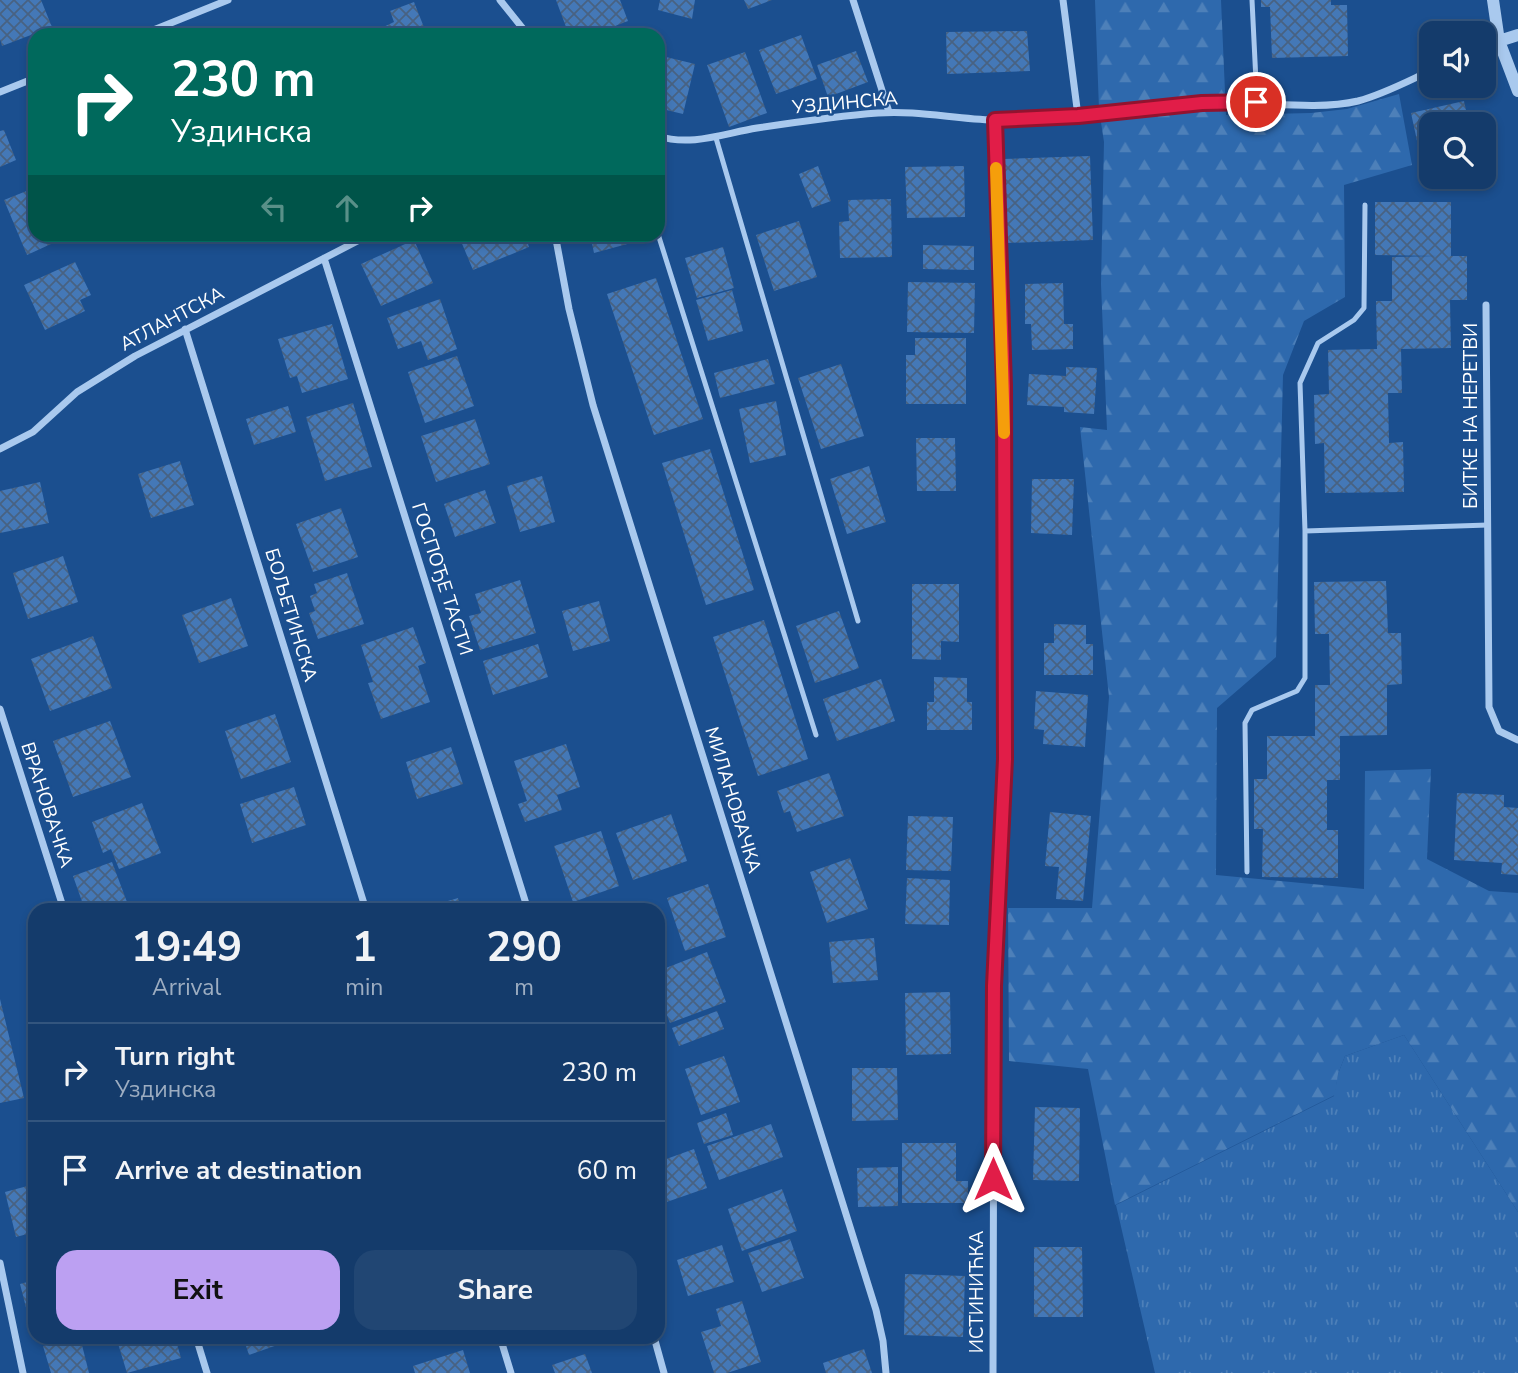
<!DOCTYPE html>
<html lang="en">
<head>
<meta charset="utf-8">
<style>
  body { margin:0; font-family:"Nunito Sans",sans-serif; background:#214673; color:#f1f3f6; height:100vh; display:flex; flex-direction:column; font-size:26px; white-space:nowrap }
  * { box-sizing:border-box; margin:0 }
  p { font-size:23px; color:#9dadc1 }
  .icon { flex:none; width:38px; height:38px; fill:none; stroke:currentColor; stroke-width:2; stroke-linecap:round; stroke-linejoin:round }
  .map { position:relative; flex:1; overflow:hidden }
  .sheet { position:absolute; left:28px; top:903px; width:637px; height:441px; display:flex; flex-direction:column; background:#143b6b; border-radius:21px; box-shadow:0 4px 10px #0003,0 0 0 2px #33557e }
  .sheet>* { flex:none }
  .banner { position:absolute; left:28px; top:28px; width:637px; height:214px; border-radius:21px; box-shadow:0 4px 10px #0003,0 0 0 2px #33557e; background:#00695c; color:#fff; overflow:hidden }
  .fabs { position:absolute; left:1419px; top:21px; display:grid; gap:14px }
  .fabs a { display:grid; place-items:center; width:77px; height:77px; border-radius:14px; background:#143b6b; box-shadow:0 4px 10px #0003,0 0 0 2px #33557e; font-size:35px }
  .pin { position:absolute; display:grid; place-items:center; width:60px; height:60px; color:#fff; margin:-30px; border:4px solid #fff; border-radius:50%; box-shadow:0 2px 7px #0007 }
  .me { position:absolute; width:77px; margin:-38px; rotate:0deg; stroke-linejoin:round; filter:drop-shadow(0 0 5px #0008) }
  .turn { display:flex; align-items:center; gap:24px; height:147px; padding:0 28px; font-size:32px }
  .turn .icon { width:91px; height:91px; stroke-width:2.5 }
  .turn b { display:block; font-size:49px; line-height:60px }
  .lanes { display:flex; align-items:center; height:66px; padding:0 28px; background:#0003; justify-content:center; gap:35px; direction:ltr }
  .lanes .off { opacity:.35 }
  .eta { display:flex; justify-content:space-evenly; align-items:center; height:119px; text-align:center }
  .eta b { font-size:42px; font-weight:700; line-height:49px }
  .primary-button { display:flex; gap:14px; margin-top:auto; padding:14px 28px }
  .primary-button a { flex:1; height:80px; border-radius:21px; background:#bca0f2; color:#111; font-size:28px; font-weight:700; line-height:80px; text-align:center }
  .primary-button a+a { background:#214673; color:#f1f3f6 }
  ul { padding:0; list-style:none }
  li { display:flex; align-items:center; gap:21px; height:98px; padding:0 28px; border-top:2px solid #33557e }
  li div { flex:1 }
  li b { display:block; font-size:26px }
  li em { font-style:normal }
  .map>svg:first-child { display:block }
  .grass { fill:url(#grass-tufts) }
  .forest { fill:url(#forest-firs) }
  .building { fill:url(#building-cross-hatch) }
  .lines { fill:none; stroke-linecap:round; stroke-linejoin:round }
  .service { stroke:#a9c9ee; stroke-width:5 }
  .minor { stroke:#a9c9ee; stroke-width:7 }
  .tertiary { stroke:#a9c9ee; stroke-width:12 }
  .route-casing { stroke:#92132f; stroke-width:18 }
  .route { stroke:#e11d48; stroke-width:12 }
  .slow { stroke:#f59e0b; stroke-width:12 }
  .labels { text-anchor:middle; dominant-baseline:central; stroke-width:5; stroke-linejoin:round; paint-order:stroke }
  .street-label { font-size:19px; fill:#fff; stroke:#1b4f8f }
</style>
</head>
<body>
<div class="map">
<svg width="1518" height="1373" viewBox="0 0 1518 1373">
  <defs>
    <pattern id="grass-tufts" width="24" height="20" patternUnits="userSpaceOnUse" patternTransform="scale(1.75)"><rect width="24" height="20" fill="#2e69ad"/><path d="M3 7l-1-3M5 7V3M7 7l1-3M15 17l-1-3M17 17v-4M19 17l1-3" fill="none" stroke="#4d80b9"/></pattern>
    <pattern id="forest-firs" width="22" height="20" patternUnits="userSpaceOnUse" patternTransform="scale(1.75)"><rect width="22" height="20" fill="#2e69ad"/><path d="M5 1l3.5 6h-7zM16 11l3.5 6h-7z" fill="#4d80b9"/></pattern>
    <pattern id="building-cross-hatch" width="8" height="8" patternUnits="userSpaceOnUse" patternTransform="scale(1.75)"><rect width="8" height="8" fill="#4478b7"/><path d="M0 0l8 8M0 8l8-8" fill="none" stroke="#486282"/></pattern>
  </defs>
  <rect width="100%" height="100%" fill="#1b4f8f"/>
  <path class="grass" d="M1404 1035 1518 1212V1373H1155L1116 1205 1334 1096 1338 1074 1345 1056Z"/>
  <path class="forest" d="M1095 0H1221L1226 115 1311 113 1347 109 1399 94 1412 165 1344 185 1345 297 1304 321 1283 375 1276 657 1217 708 1216 875 1364 889 1365 771 1431 769 1427 859 1489 891 1518 893V1212L1404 1035 1345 1056 1338 1074 1335 1095 1115 1205 1088 1069 1009 1061 1008 908H1092L1109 697 1080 427 1107 430 1101 284 1104 142 1099 109Z"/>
  <path class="building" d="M0 0H41L52 27 2 46 0 39Z
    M556 0H620L628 21 592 35H569Z
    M660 0H695L692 19 658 10Z
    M744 0H772L748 9Z
    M1261 0H1331V5H1347L1348 56 1272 58 1270 7H1261Z
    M414 2 427 35H379L377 30 394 22 390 11Z
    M1027 31 1030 71 947 74 946 32Z
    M801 35 817 79 776 94 759 50Z
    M856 51 868 82 828 97 817 65Z
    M745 52 767 113 729 127 707 65Z
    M658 55 695 64 683 114 658 108Z
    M1464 101 1469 124H1432V147L1419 150 1411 113Z
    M4 130 16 160 0 167V131Z
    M1090 156 1093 240 1007 243 1004 159Z
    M818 166 831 201 812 208 799 174Z
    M964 166 965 217 907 218 905 167Z
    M29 190 35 205V234H47L51 244 27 255 4 200Z
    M891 199 892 257 840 258 839 222 849 221 848 200Z
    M1375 202H1451V256H1467V300H1450L1451 348 1401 349 1402 393H1388L1389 443 1403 442 1404 492 1325 493 1324 443 1315 444 1314 395 1329 394 1328 350 1377 349 1376 301H1392V257L1439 256 1375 255Z
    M799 221 817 277 774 291 756 235Z
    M458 234H525L529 247 473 270Z
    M590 234H640L642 240 594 253Z
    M414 240 433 283 381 306 361 264Z
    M923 245 974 246V270L923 269Z
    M723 247 734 288 697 298 685 258Z
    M75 262 91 295 80 300 85 311 45 330 24 285Z
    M656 278 703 419 654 435 607 294Z
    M908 282 975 283 974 333 907 332Z
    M1063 283 1064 324H1073V349L1032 350 1031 324H1025V284Z
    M732 290 743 331 708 341 696 300Z
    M440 299 457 349 428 360 421 341 398 349 387 318Z
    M332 324 348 379 302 393 297 376 290 378 278 339Z
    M915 338H966V404H906V355H915Z
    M457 356 474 406 425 423 408 372Z
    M768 359 775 384 720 398 714 373Z
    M841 364 864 436 821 449 798 378Z
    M1066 367 1097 368 1094 414 1064 412V407L1027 405 1029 374 1066 376Z
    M776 401 786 455 750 463 739 409Z
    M353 403 372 467 325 481 306 417Z
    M288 406 296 432 254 445 246 419Z
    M475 419 490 464 436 482 421 436Z
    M916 438H955L956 491H917Z
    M710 449 754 590 706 605 662 463Z
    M180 461 194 505 151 518 138 474Z
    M869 466 886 522 847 534 830 479Z
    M542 476 555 522 520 532 507 486Z
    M1032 479H1074L1072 535 1031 533Z
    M40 482 49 523 0 533V491Z
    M485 490 496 523 455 537 444 504Z
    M341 508 358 557 313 572 296 524Z
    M63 556 78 602 28 619 13 573Z
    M347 573 364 624 318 639 309 613 315 611 310 596 317 593 314 584Z
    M520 580 536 633 480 650 469 616 481 613 475 594Z
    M1386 581 1388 633H1401L1402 684 1387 685V735L1340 736V780H1327V830H1338V878L1262 877 1263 829H1254V779H1267V736H1315V685H1330L1329 634H1315L1314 582Z
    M912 584H959V642L941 641V660L912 659Z
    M231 598 248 646 199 663 182 615Z
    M599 601 610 641 573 651 562 611Z
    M839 611 859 668 815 683 796 626Z
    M764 620 808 759 758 776 713 637Z
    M1054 624 1086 625V644H1093V675H1044V643H1054Z
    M413 627 426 663 418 666 430 702 381 719 368 683 373 682 361 645Z
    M93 636 112 688 50 711 31 659Z
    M538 644 548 677 493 695 483 661Z
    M934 677 967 678V702H972V730H927V702H934Z
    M881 679 895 721 837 741 823 699Z
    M1036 691 1088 695 1085 747 1043 744 1044 730 1034 729Z
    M275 714 291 762 241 779 225 731Z
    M110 721 131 777 73 797 53 741Z
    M566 744 580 787 557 795 562 810 525 822 518 804 527 801 514 761Z
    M451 747 463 784 417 799 406 762Z
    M829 773 844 816 797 832 790 811 784 813 777 791Z
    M294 787 306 825 252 843 240 804Z
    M1457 793 1504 795V807L1518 808V875L1501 874 1502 863 1454 860Z
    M142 803 161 853 119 869 111 849 103 853 92 822Z
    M1050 812 1091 816 1083 901 1056 899 1059 867 1045 866Z
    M671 814 687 861 633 880 616 833Z
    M908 816 953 817 951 871 906 870Z
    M601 831 619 886 573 902 554 846Z
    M850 858 868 909 827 923 810 872Z
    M112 862 130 910H85L73 876Z
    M907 878 950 880 949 925 905 924Z
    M708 884 726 937 685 951 667 898Z
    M458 898 461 910H421V909Z
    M874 938 878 980 833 983 829 942Z
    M707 952 726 1002 670 1023 658 992V971Z
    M950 992 951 1054 906 1055 905 993Z
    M0 999 24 1098 0 1103Z
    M717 1011 724 1029 679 1046 672 1028Z
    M724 1056 740 1102 701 1115 685 1069Z
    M852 1068H897L898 1120 852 1121Z
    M1035 1107 1080 1108 1079 1181 1033 1180Z
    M726 1113 733 1135 704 1144 697 1123Z
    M771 1124 783 1157 719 1180 707 1146Z
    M902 1143H956V1181H968V1203H902Z
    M694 1149 707 1188 658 1205V1162Z
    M898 1167V1206L858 1207 857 1168Z
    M35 1184V1232L16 1237 5 1192Z
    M782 1189 797 1231 742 1251 728 1209Z
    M790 1239 804 1278 762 1292 748 1253Z
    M722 1245 734 1282 688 1296 677 1260Z
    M1034 1247H1082L1083 1317H1034Z
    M905 1274 965 1276 963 1337 904 1335Z
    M35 1280V1330L32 1331 20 1284Z
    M742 1301 761 1362 727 1373H714L701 1332 721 1326 716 1309Z
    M80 1337 89 1373H51L43 1346Z
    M116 1337H175L181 1358 127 1373Z
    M243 1337H300L249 1355Z
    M864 1349 872 1373H826L823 1363Z
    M463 1350 470 1373H415L413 1366Z
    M585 1354 592 1373H555L552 1365Z"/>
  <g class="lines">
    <path class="service" d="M1252 0 1257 102
      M716 138 858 621
      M658 234 816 735
      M1305 531 1300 383 1318 343 1354 320 1364 308 1365 205
      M1247 872 1245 723 1252 710 1297 691 1305 678V531L1488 525"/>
    <path class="minor" d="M500 0 528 35
      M853 0 889 112
      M1063 0 1078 116
      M141 35 228 0
      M1484 48 1499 41
      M0 92 35 78
      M658 136C691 147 725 133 757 128 797 122 837 116 878 113 916 110 955 119 994 120 1063 122 1131 109 1200 103 1249 99 1312 112 1358 101 1384 94 1408 81 1432 70
      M555 234 569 309 593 405 876 1310 883 1341 886 1373
      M324 258 528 910
      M1486 305 1489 707 1499 731 1518 740
      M185 329 366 910
      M0 449 33 432 77 392 135 356 371 234
      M0 709 64 910
      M0 1263 23 1373
      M196 1337 207 1373
      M500 1337 511 1373
      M654 1337 664 1373
      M993 1373 994 986 1005 759 1004 386 995 120"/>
    <path class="tertiary" d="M1493 0 1499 41 1518 91
      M1499 41 1518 35"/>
  </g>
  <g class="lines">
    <defs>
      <path id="route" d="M993 1179 994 986 1005 759 1004 386 995 120 1078 116 1202 103 1256 102"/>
    </defs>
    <use href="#route" class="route-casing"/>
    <use href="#route" class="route"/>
    <path class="slow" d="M996 168 1004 433"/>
  </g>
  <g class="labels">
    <g class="street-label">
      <text transform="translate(845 103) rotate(-5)">УЗДИНСКА</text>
      <text transform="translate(172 319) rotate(-28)">АТЛАНТСКА</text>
      <text transform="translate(1471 416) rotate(-90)">БИТКЕ НА НЕРЕТВИ</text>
      <text transform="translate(442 579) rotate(72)">ГОСПОЂЕ ТАСТИ</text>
      <text transform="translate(291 615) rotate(73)">БОЉЕТИНСКА</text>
      <text transform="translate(733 800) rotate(73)">МИЛАНОВАЧКА</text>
      <text transform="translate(47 805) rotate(72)">ВРАНОВАЧКА</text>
      <text transform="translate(977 1292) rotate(-90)">ИСТИНИЋКА</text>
    </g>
  </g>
</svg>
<div class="fabs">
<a><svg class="icon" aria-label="sound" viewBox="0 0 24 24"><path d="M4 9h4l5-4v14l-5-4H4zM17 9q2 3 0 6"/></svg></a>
<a><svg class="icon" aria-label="search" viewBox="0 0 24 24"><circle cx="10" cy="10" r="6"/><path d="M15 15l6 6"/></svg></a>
</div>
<div class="pin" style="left:1256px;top:102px;background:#d93025"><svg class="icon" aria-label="arrive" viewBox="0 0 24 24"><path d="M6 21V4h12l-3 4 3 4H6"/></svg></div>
<svg class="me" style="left:993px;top:1179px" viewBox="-20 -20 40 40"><path d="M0-17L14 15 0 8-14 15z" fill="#e11d48" stroke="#fff" stroke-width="4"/></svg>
<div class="banner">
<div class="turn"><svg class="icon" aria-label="right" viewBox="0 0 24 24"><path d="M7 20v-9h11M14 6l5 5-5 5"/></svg><div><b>230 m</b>Уздинска</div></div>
<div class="lanes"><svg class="icon off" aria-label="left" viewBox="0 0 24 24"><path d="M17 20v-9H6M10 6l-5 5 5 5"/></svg><svg class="icon off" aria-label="ahead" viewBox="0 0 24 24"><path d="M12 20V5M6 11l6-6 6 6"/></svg><svg class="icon" aria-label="right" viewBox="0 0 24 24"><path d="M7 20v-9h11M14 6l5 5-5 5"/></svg></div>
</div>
<section class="sheet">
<div class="eta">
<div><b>19:49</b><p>Arrival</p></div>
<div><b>1</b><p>min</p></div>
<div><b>290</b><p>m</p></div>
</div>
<ul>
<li><svg class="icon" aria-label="right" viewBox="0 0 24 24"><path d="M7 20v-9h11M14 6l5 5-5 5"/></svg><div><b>Turn right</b><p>Уздинска</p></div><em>230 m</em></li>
<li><svg class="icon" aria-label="arrive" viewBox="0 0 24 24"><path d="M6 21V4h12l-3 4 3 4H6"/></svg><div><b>Arrive at destination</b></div><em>60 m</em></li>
</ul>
<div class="primary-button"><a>Exit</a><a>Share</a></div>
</section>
</div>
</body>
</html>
